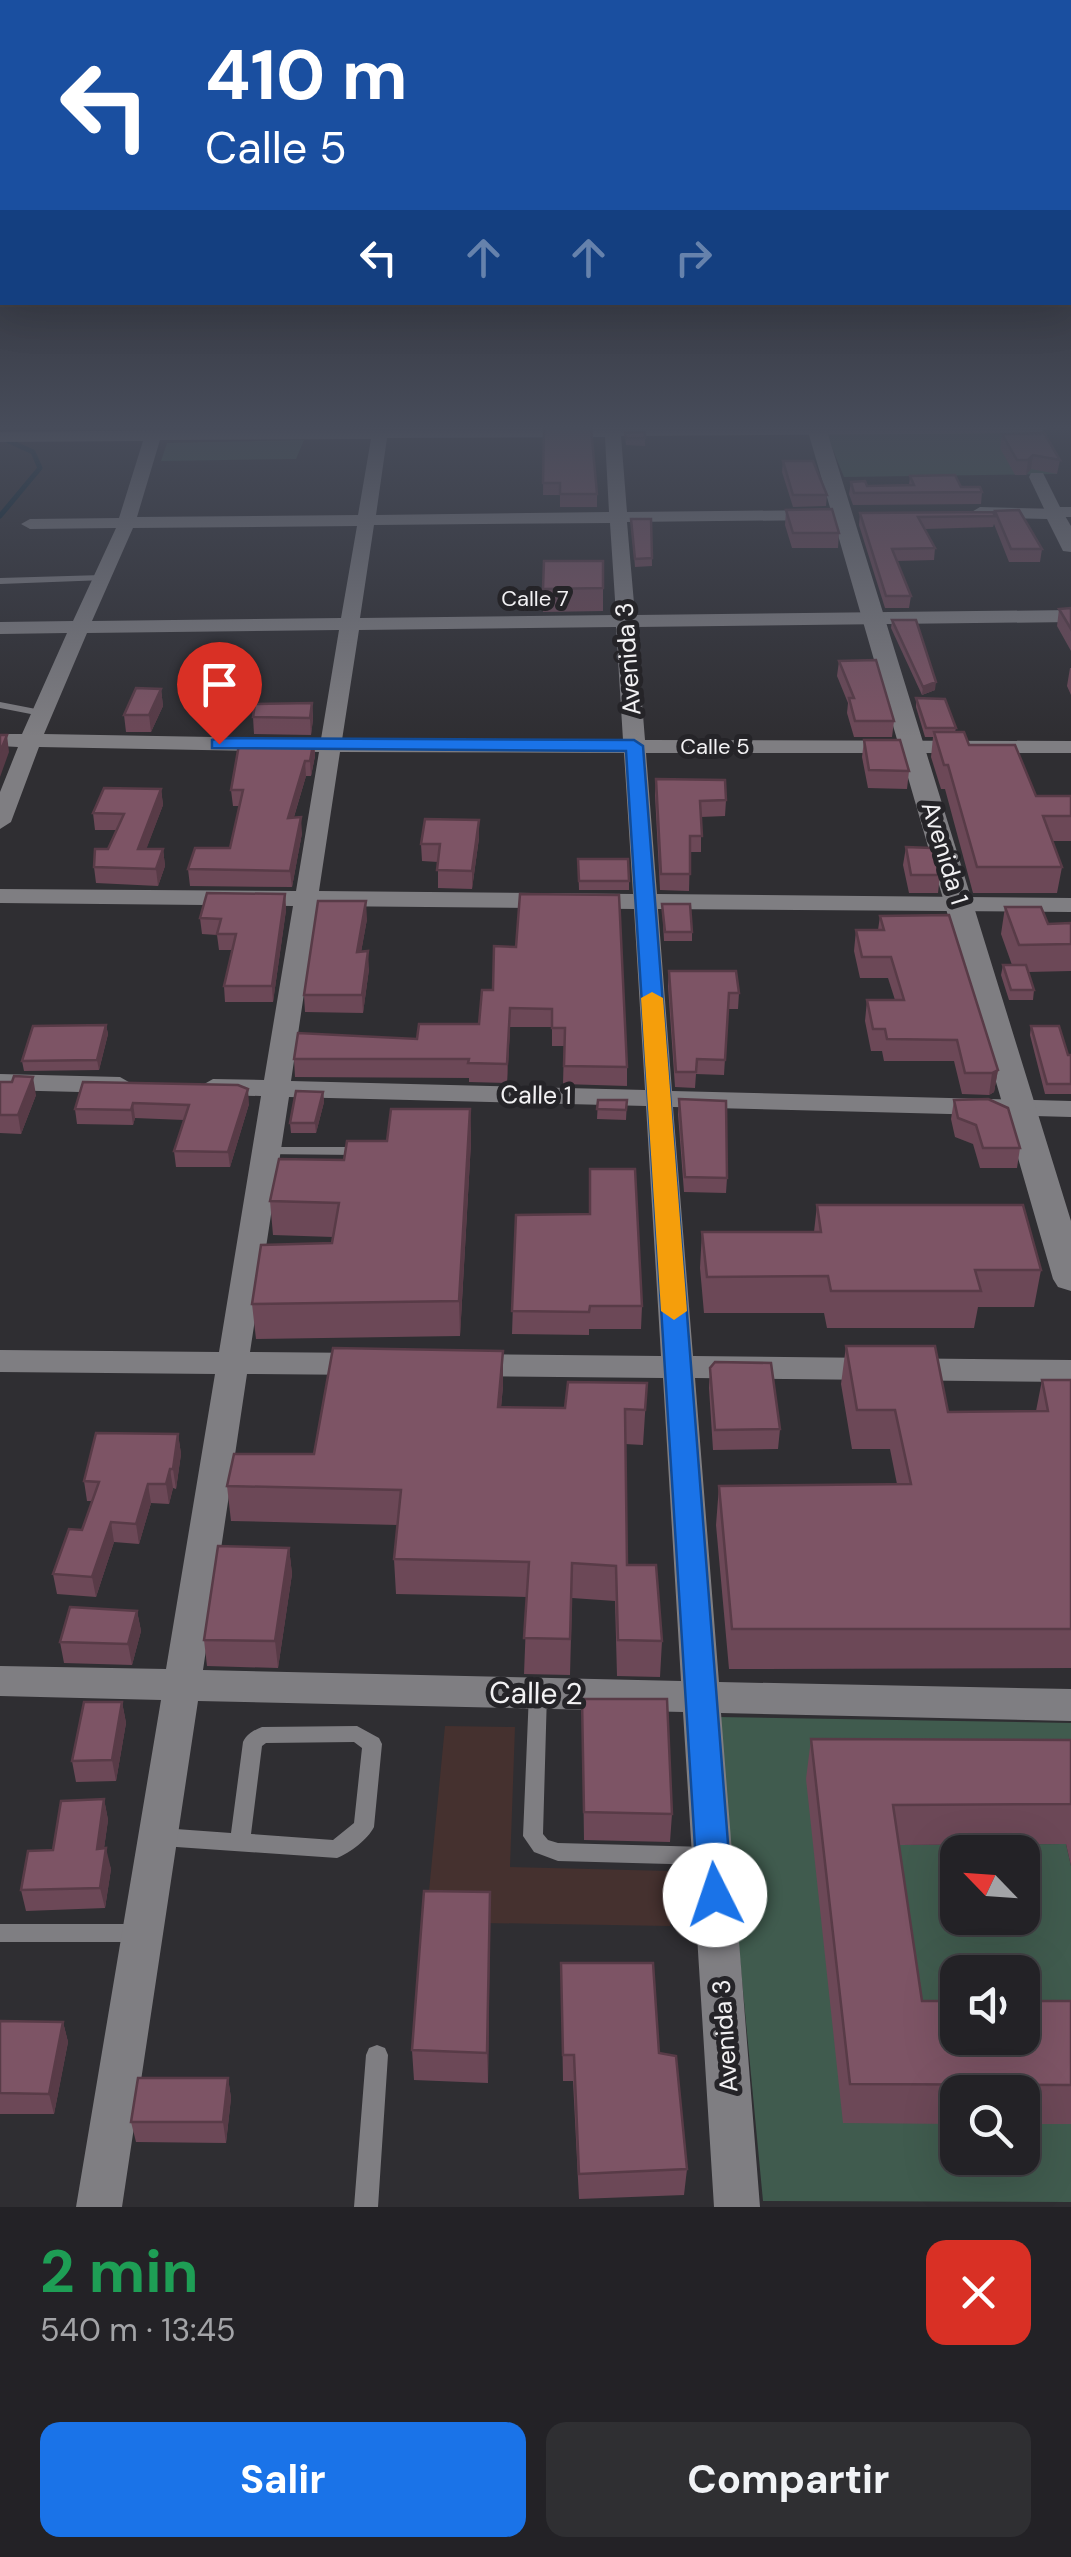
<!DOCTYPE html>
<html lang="es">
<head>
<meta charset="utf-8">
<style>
  body { margin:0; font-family:"DM Sans",sans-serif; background:#2f2f32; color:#f1f3f6; height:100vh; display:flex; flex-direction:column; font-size:38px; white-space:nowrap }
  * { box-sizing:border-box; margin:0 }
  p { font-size:32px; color:#a3a4a7 }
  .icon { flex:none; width:55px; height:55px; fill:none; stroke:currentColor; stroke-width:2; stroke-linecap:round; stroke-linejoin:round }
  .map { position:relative; height:2207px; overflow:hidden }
  .panel { display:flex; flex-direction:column; background:#232226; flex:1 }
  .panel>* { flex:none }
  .top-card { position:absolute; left:0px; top:0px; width:1072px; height:305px; box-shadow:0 10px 40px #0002,0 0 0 2px #403f43; background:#1a4fa0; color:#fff; overflow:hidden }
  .needle { width:65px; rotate:295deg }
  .buttons { position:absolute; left:940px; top:1835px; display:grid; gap:20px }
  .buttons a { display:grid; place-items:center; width:100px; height:100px; border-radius:20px; background:#232226; box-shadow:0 10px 40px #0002,0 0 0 2px #403f43; font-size:50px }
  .pin { position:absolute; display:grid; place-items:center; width:85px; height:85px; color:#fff; margin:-102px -42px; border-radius:50% 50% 50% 0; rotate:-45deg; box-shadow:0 0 10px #0007 }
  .pin .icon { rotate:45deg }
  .me { position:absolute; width:110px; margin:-55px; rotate:356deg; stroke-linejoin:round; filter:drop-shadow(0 0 8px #0008) }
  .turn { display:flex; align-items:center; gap:35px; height:210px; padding:0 40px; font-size:45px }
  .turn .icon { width:130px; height:130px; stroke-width:2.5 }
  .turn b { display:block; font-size:70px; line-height:85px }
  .lanes { display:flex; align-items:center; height:95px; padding:0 40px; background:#0003; justify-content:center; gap:50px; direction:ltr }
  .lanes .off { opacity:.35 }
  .round { display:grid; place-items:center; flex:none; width:105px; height:105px; border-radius:20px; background:#2f2f32 }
  .head { display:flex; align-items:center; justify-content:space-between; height:170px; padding:0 40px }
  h1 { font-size:60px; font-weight:700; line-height:75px; color:#1e9e55 }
  .button { display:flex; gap:20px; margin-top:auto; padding:20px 40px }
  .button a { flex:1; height:115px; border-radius:20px; background:#1a73e8; color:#fff; font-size:40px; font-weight:700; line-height:115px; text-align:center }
  .button a+a { background:#2f2f32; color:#f1f3f6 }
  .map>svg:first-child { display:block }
  .commercial { fill:#45312f }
  .green { fill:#405b4e; fill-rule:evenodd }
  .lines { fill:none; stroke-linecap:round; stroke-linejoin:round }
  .stream { stroke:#00202f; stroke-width:5 }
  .service { fill:#7f7e82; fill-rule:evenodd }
  .minor { fill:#7f7e82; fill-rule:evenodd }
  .tertiary { fill:#7f7e82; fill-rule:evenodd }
  .wall { fill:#6c4857 }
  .shaded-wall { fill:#583b47 }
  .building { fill:#7d5465; stroke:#583b47; stroke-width:2.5 }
  .route { fill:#1a73e8; stroke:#114b97; stroke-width:2.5 }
  .slow { fill:#f59e0b }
  .labels { text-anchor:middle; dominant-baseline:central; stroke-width:10; stroke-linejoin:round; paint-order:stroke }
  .far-street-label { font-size:22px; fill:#f2f1f3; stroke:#252428 }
  .street-label { font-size:25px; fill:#f2f1f3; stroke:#252428 }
  .near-street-label { font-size:30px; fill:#f2f1f3; stroke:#252428 }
</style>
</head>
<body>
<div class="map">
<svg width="1071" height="2207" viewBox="0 0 1071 2207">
  <rect width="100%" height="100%" fill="#2f2e32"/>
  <path class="commercial" d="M445 1726 515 1727 510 1867 669 1871 670 1926 426 1922Z"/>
  <path class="green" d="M1034 432 1057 474 844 477 827 435Z
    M304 440 296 459 161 461 167 443Z
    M717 1717 1071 1723V1780L807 1779 957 2124 958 2158H1022L1023 2124H1071V2202L763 2201Z
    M1066 1844 1071 1866V2041H914L886 1845ZM958 1852H1022V1918H958ZM958 1972H1022V2038H958Z"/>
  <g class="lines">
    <path class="stream" d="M0 437 33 452 40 468 0 516"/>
    <path class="service" d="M102 575 107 578 105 580 0 584V578Z
      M0 702 41 710 46 713 41 716 0 708Z
      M266 1147H357L364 1151 357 1155 261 1154 259 1151 261 1148Z
      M538 1685 545 1688 547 1693 543 1834 548 1840 558 1843 707 1847 714 1850 717 1856 714 1862 707 1865 558 1861 534 1852 523 1836 529 1693 531 1688Z
      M357 1726 379 1738 382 1744 374 1827C368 1839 350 1853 337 1858L162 1846 155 1843 152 1837 155 1831 162 1828 231 1833 243 1742C247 1734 254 1730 262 1727ZM354 1742 362 1748 354 1823 333 1840 251 1834 262 1746 266 1743Z
      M0 1924H139L146 1926 149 1933 146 1940 139 1942H0Z
      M377 2045 385 2048 388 2055 378 2207H354L366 2055 369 2048Z"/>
    <path class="minor" d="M373 428H1047L1039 433 621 436 627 512 824 510 833 515 824 520 627 522 635 615 1071 610V622L636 627 645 740 1071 741V753H646L657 894 1071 898V912L658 909 672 1091 1071 1101V1117L673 1107 693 1356 1071 1360V1382L695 1378 719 1682 1071 1689V1721L721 1713 760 2207H714L683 1712 198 1701 122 2207H76L161 1700 0 1696V1666L166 1669 215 1374 0 1372V1350L219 1352 261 1096 213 1095 199 1087 213 1079 264 1080 293 906 0 903V889L296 891 319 752 39 747 11 822 0 829V792L18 747 0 746V734H22L67 633 0 634V622L73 621 116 528 30 529 21 524 30 519 119 518 143 441 0 442V432ZM605 437 609 512 376 515 387 438ZM371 439 358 515 137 517 160 440ZM610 523 616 615 360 618 374 525ZM357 526 341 618 92 621 133 528ZM616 627 623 740H342L359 630ZM339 630 321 739 44 734 87 633ZM340 752 624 753 633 894 319 891ZM317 906 634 909 645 1090 291 1081ZM289 1097 646 1106 661 1356 466 1354 455 1357 450 1365 455 1373 466 1376 663 1378 681 1681 203 1670 247 1374 368 1375 379 1372 384 1364 379 1356 368 1353 250 1352Z
      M1031 473H1043L1060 507H1071V517H1048L1029 477Z
      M0 1074 120 1077 134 1085 120 1093 0 1090Z"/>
    <path class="tertiary" d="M807 428H826L1071 1221V1291L1058 1287 1053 1279Z
      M980 507 1061 509 1071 526V552L1063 551 1047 519 973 517 970 513Z"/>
  </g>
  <path class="wall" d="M544 429 597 494V507H560V495H543Z
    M645 432V446L626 445 625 433Z
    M1002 434 1060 460 1057 474 1031 469 1026 475H1015L1000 448Z
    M783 461 827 495 826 506 793 507 782 472Z
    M910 476 982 492 981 504 853 505 849 494 851 482 867 486 909 485Z
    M786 510 839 533 838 548H792L785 525Z
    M995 511 1042 549 1040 562H1009L994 524 993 527 925 529 935 548 934 560 896 561 911 596 909 608H885L859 525 860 513 995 515Z
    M631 519H651L652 566 635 567Z
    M603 561V611L543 612V589Z
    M1071 608V651L1057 626 1059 609Z
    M892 620 935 690 922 695 891 628Z
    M839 661 894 721 892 737H854L847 713 848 703 837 676Z
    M1070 668H1071V695L1067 686Z
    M161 689 163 706 151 732H126L124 715Z
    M916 698 956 728 955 732 969 745 1036 796H1071V841H1052L1062 867 1057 893H973L945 789H941L931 757 933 737H925L916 707Z
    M312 703 313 719 311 735 254 734 253 717Z
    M314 740 315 756 311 776H306L294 817 302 833 292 887 190 886 188 869 230 848 239 806H233L231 790Z
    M864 740 909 771 907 789 868 788 862 757Z
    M656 779 726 800 725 816 701 817V852H690L689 891 660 890 655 795Z
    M161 789 163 805 146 849H163L165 866 158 886 96 883 94 867 108 849 117 830H95L93 813Z
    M479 838 472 889 438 888V862L422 861 421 844Z
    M906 847 940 875 938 893H909L903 865Z
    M578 859 629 881V890H579Z
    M285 894 286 910 273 1002H225L224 986 232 950H219L217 935 202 934 200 918Z
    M662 904 692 932V941H664Z
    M1005 907 1048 924 1071 944V971L1028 972 1034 990 1033 1000H1009L1001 975 1003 965H1012L1001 934Z
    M880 916 998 1070 994 1092 989 1095 962 1094 954 1061H884L882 1051H871L865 1021 867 1000H895L888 978H860L854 951 856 930H878Z
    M367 919 361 952 369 969 363 1013 305 1012 304 995Z
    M516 947 627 1067V1086L563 1084 564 1046H552V1027H510L507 1083 469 1082V1078L295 1077 294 1059 417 1039 479 1024 493 990Z
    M669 971 739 993 738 1009H728L724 1075 696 1074 695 1088 675 1087 668 986Z
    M106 1025 108 1034 99 1070 24 1071 22 1061Z
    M1031 1026 1068 1055H1071V1094H1045L1030 1035Z
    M0 1082H12L36 1095 21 1134 0 1133Z
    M83 1082 249 1104 230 1167H176L174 1151 184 1120 135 1118 133 1125 77 1124 75 1109Z
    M323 1092 324 1102 316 1133H291L290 1123Z
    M679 1099 727 1178 726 1193 684 1192 678 1114Z
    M598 1100H627L626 1120 597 1119Z
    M954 1100 1020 1148 1017 1168H980L973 1144 955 1137 951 1119Z
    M470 1109 471 1142 460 1336 256 1339 252 1304 332 1243 333 1237 273 1235 270 1201 344 1160Z
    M817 1205 1041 1270 1034 1307H978L974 1328H827L824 1313H704L700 1268 702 1232H814Z
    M516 1215 642 1306 641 1329H589V1335L512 1334Z
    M846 1346 948 1412 1036 1411 1042 1380H1071V1668L729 1669 716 1525 719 1486 897 1484 890 1449H852L841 1384Z
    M503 1351V1386L501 1407 565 1408 647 1383 643 1445 625 1444 627 1565 662 1641 660 1677 617 1676 615 1601 572 1598 570 1675 524 1674 527 1597 396 1594 394 1559 398 1525 231 1521 227 1486 314 1454Z
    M710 1368 780 1429 778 1449 713 1450 709 1388Z
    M178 1434 181 1454 176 1489 173 1488 169 1504 151 1503 139 1544 114 1542 96 1597 57 1594 53 1574 82 1530 92 1501H87L84 1481Z
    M289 1548 292 1574 278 1668 207 1666 204 1640Z
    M137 1611 141 1631 132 1665 64 1663 60 1642Z
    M582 1699 672 1814 670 1842 584 1840Z
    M122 1702 126 1723 116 1781 76 1782 72 1761Z
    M811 1739 1071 1740V1866L1066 1844 899 1845 922 2001H1071V2124H1022V2092H958V2124L843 2123 806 1779Z
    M104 1799 108 1820 104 1848 111 1869 105 1908 26 1911 21 1890 53 1850Z
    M490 1892 488 2083 414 2080 412 2050Z
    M561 1963 659 2053 687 2169 684 2195 579 2199 573 2081H563Z
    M0 2021 63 2022 68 2042 54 2114H0Z
    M228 2078 231 2098 226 2143 136 2142 131 2122Z"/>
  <path class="shaded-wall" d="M1033 455 1031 469 1026 475 1028 460Z
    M936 682 935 690 922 695 923 687Z
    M161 689 163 706 151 732 149 715Z
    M312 703 313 719 311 735 310 718Z
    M7 735 9 752 0 777V752Z
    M314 740 315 756 311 776 310 761Z
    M305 761 306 776 289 833 288 818Z
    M161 789 163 805 140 866 138 849Z
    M301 817 302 833 292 887 290 871Z
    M479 820V838L472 889V871Z
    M163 849 165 866 158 886 156 869Z
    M285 894 286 910 273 1002 272 986Z
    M366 901 367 919 358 969 357 952Z
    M368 951 369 969 363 1013 362 995Z
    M510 1008V1027L507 1083V1064Z
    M106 1025 108 1034 99 1070 97 1060Z
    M998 1070 994 1092 989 1095 992 1073Z
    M33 1077 36 1095 21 1134 18 1115Z
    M248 1089 249 1104 230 1167 228 1152Z
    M323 1092 324 1102 316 1133 315 1123Z
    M133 1103 135 1118 133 1125 131 1110Z
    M470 1109 471 1142 460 1336 459 1301Z
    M503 1351V1386L498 1441V1407Z
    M178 1434 181 1454 176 1489 173 1469Z
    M170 1469 173 1488 169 1504 166 1484Z
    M148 1484 151 1503 139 1544 136 1524Z
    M111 1522 114 1542 96 1597 92 1577Z
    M289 1548 292 1574 278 1668 275 1641Z
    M137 1611 141 1631 132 1665 128 1644Z
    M122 1702 126 1723 116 1781 112 1760Z
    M104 1799 108 1820 101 1870 97 1849Z
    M106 1848 111 1869 105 1908 100 1888Z
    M490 1892V1923L488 2083 487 2053Z
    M63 2022 68 2042 54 2114 49 2094Z
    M228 2078 231 2098 226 2143 223 2122Z"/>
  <path class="building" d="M591 428 597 494H560V483H543L544 429Z
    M645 432V438H626L625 433Z
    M1044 433 1060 460 1033 455 1028 460H1017L1002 434Z
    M783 461H813L827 495H793Z
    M955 475 961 487H980L982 492 854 493 851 482 865 481 867 486 914 485 910 476Z
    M832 509 839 533H793L786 510Z
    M1019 510 1042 549H1011L995 511Z
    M993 512 995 516 918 517 935 548 892 549 911 596H886L860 513Z
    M631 519H651L652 558 635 559Z
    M544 561H603V588L543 589Z
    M1071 608V629L1059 609Z
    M892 620H916L936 682 923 687Z
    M876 660 894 721H855L849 698H854L839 661Z
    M136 688 161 689 149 715H124Z
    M916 698 945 699 956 728H926Z
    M312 703 310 718 253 717 255 704Z
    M934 732H964L969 745H1015L1036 796H1071V816H1043L1062 867H977L948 765H944Z
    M0 735H7L0 752Z
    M240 739 314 740 310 761H305L288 818 301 817 290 871 188 869 195 848H230L243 790H231Z
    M864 740H900L909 771 869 770Z
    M656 779 725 780 726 800 700 801 702 836H690V874H661Z
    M104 788 161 789 138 849H163L156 869 94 867 95 849H108L124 814 93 813Z
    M425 819 479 820 472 871 437 870 440 844H421Z
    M906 847 932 848 940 875H911Z
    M578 859H628L629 881H579Z
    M207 893 285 894 272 986H224L236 934H217L221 919 200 918Z
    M520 894 619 895 627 1067 564 1066 565 1028H552V1009L510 1008 507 1064 468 1063 469 1059H294L298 1033 417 1039 419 1024H479L482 990H493L494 946 516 947Z
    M318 901H366L357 952 368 951 362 995H304Z
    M662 904H690L692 932H665Z
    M1005 907H1041L1048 924 1071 923V944L1019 945Z
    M949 915 998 1070 992 1073H965L957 1040 887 1039 885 1029H873L867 1000H904L891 957H862L856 930H884L880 916Z
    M1003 965H1026L1034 990H1011Z
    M669 971H736L739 993H729L725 1060 697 1059 696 1072H676Z
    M106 1025 97 1060 22 1061 33 1026Z
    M1031 1026H1059L1068 1055H1071V1084H1047Z
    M14 1076 33 1077 18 1115H0V1082H12Z
    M83 1082 238 1085 248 1089 228 1152 174 1151 189 1105 133 1103 131 1110 75 1109Z
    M296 1091 323 1092 315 1123H290Z
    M679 1099 726 1101 727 1178 685 1177Z
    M988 1099 1008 1108 1020 1148H983L976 1125 958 1118 954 1100Z
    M598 1100H627L626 1110 597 1109Z
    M391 1109H470L459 1301 252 1304 261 1245 332 1243 339 1203 270 1201 279 1159 344 1160 347 1141H387Z
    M590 1169H635L642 1306H590L589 1312 512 1311 516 1215 590 1214Z
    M817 1205H1023L1041 1270H975L981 1291H831L828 1276 707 1277 702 1232H821Z
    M846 1346H935L948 1412 1048 1411 1042 1380H1071V1629H732L719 1486 911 1484 895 1410H857Z
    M333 1348 503 1351 498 1407 565 1408 568 1382 647 1383 645 1410 625 1409 627 1565H656L662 1641 618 1640 616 1566 572 1563 570 1639 524 1638 529 1562 394 1559 401 1490 227 1486 234 1454H314Z
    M715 1362 771 1363 780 1429 715 1430 710 1368Z
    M96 1433 178 1434 173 1469H170L166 1484H148L136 1524 111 1522 92 1577 53 1574 69 1529 82 1530 99 1482 84 1481Z
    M218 1546 289 1548 275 1641 204 1640Z
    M70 1607 137 1611 128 1644 60 1642Z
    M582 1699H667L672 1814 584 1812Z
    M84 1702H122L112 1760 72 1761Z
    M811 1739 1071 1740V1804L893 1805 922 2001H958V2038H1022V2001H1071V2085L850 2084Z
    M104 1799 97 1849 106 1848 100 1888 21 1890 28 1851 53 1850 61 1801Z
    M424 1891 490 1892 487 2053 412 2050Z
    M561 1963H653L659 2053 676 2056 687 2169 579 2174 574 2055H563Z
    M0 2021 63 2022 49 2094 0 2093Z
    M138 2078H228L223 2122H131Z"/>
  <linearGradient id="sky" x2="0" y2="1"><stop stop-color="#1a191c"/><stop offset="0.58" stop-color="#474c5a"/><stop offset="1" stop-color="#474c5a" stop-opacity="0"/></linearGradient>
  <rect width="1071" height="737" fill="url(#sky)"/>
  <path class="route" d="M219 738 634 740 643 746 732 1895 727 1906 715 1910 703 1906 698 1895 626 751 212 748V740Z"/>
  <path class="slow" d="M652 992 663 998 687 1311 674 1320 661 1311 641 998Z"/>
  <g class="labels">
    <g class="far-street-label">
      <text x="535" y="598">Calle 7</text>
      <text x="715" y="746">Calle 5</text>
    </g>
    <g class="street-label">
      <text transform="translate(628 659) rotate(-94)">Avenida 3</text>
      <text transform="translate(945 853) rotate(73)">Avenida 1</text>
      <text transform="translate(536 1095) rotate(1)">Calle 1</text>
      <text transform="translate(725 2036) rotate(-94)">Avenida 3</text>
    </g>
    <g class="near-street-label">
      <text transform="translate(536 1693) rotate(1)">Calle 2</text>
    </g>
  </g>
</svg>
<div class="buttons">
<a><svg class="needle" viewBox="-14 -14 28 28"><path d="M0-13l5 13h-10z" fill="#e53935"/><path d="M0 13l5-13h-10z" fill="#a3a4a7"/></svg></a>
<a><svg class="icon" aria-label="sound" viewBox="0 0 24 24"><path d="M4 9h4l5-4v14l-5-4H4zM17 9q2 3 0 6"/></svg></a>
<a><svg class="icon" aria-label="search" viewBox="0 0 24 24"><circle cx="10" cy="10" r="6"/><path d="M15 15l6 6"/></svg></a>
</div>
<div class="pin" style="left:219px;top:744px;background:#d93025"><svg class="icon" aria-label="arrive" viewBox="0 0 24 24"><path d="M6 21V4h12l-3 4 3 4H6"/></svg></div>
<svg class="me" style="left:715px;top:1895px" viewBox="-20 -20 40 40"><circle r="19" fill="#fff"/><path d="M0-13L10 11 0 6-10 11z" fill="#1a73e8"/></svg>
<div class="top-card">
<div class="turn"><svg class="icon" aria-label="left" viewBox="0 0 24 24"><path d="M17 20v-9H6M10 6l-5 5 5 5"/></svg><div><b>410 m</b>Calle 5</div></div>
<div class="lanes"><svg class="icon" aria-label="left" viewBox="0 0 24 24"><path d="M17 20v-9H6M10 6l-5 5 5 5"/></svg><svg class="icon off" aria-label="ahead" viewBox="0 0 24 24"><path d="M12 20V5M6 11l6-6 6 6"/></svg><svg class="icon off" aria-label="ahead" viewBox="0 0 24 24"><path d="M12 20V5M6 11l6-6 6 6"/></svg><svg class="icon off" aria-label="right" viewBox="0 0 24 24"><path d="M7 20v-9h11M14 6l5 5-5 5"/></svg></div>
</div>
</div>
<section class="panel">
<div class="head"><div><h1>2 min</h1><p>540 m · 13:45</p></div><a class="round" style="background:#d93025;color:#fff"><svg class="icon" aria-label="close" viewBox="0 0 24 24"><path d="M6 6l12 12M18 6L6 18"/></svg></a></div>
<div class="button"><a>Salir</a><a>Compartir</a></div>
</section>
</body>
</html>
